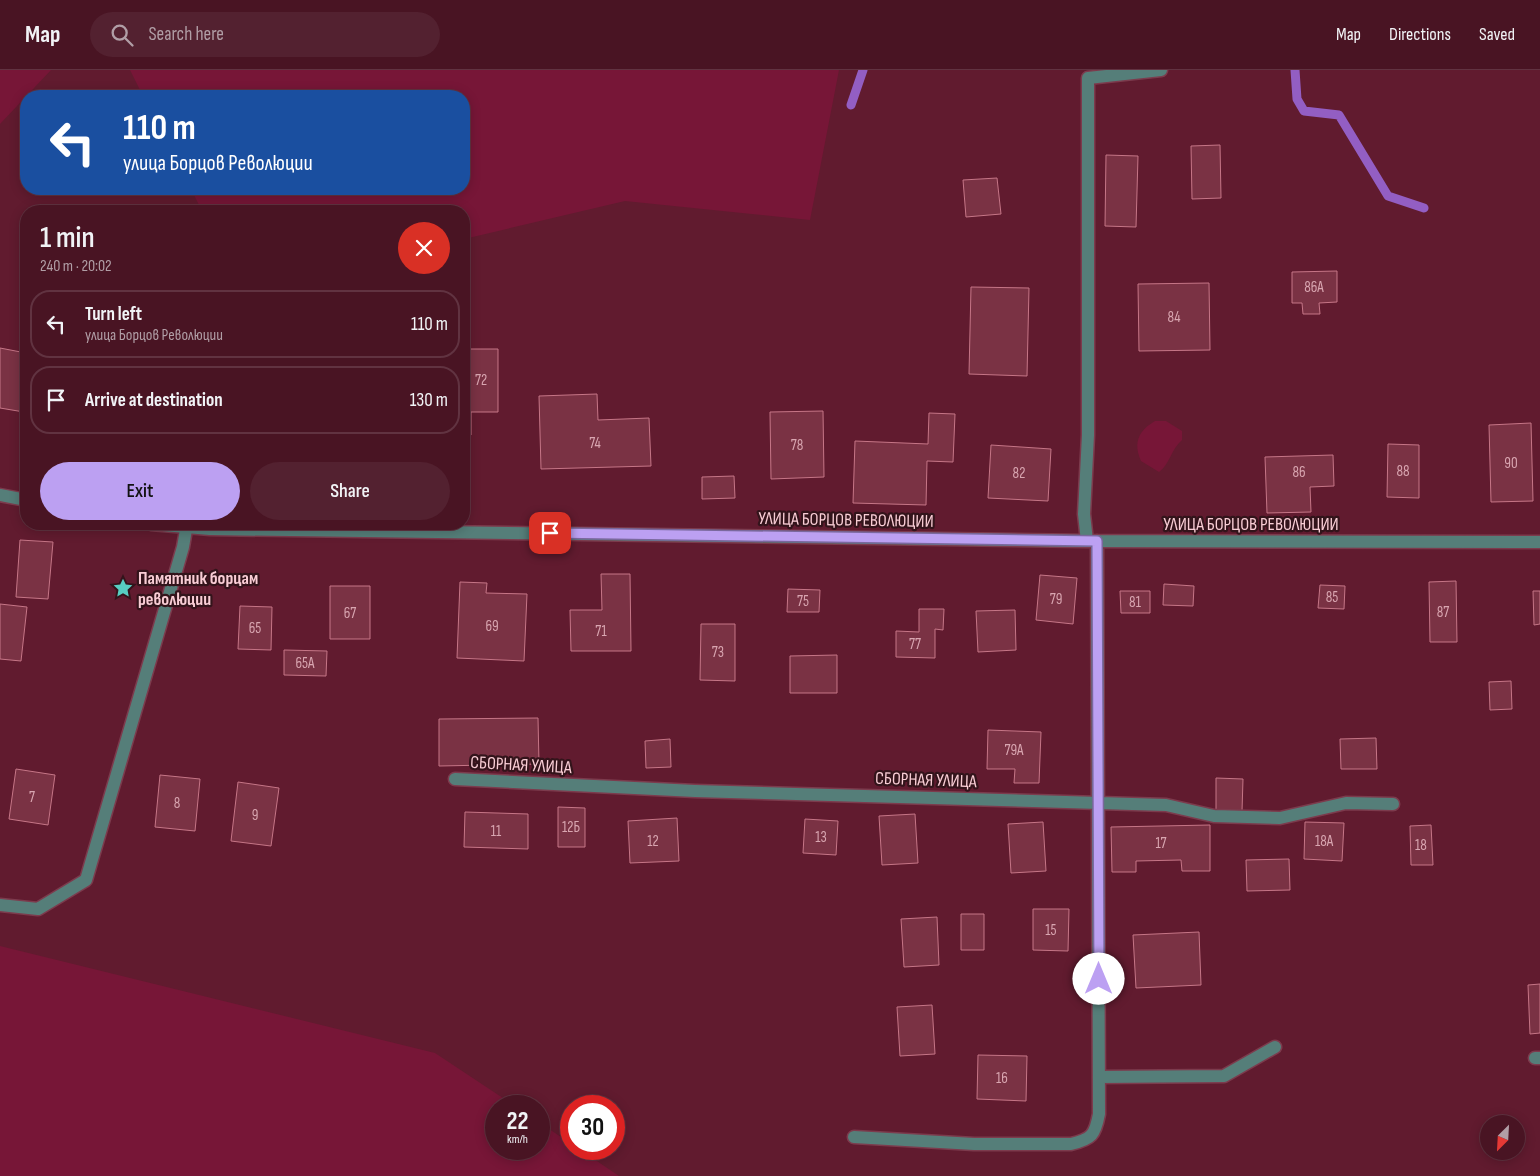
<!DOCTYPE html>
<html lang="en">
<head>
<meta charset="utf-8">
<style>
  body { margin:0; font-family:"Sofia Sans Condensed",sans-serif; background:#532130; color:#f1f3f6; height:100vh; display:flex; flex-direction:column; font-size:19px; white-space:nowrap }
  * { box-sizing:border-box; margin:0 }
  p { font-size:16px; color:#b19ea6 }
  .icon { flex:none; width:28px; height:28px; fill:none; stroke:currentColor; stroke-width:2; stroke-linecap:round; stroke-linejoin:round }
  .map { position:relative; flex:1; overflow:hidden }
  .side { position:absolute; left:20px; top:135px; width:450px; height:325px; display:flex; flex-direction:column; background:#491423; border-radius:20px; box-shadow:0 2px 12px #0003,0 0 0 1px #613341 }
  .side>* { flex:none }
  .banner { position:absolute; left:20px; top:20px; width:450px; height:105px; border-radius:20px; box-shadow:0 2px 12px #0003,0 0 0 1px #613341; background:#1a4fa0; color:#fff; overflow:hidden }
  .needle { width:32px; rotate:204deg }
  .controls { position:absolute; left:1480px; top:1045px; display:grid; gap:10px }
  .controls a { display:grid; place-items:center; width:45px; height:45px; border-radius:50%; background:#491423; box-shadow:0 2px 12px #0003,0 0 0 1px #613341; font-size:25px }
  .speed { position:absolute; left:485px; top:1025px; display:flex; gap:10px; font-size:25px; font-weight:700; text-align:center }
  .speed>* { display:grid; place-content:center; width:65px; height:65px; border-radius:50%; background:#491423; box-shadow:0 2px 12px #0003,0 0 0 1px #613341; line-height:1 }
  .speed small { font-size:12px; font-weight:400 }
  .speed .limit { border:8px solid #d22; background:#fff; color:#111 }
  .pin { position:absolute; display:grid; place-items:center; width:42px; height:42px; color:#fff; margin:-21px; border-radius:10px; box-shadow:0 2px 8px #0006 }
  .me { position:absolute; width:55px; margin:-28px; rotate:0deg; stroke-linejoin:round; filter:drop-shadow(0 0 4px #0008) }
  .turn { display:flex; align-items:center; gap:18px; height:105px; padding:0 20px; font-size:22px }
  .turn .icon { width:65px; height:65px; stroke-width:2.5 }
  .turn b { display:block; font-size:35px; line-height:42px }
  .round { display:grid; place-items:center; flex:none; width:52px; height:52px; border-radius:26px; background:#532130 }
  .head { display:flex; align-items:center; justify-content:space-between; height:85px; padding:0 20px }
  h1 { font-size:30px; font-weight:600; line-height:38px }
  .cta { display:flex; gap:10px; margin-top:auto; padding:10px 20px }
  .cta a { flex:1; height:58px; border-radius:30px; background:#bca0f2; color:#111; font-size:20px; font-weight:600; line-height:58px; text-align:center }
  .cta a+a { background:#532130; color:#f1f3f6 }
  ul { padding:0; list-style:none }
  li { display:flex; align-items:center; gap:15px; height:68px; margin:0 10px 8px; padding:0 10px; border:2px solid #613341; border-radius:20px }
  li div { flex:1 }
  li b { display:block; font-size:19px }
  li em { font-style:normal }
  header { display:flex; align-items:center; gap:30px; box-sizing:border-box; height:70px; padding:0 25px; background:#491423; border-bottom:1px solid #613341 }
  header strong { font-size:24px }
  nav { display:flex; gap:28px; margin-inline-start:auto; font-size:18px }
  .search { width:350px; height:45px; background:#532130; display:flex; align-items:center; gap:12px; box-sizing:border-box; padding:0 18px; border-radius:28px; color:#b19ea6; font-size:19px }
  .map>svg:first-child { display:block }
  .green { fill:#771637 }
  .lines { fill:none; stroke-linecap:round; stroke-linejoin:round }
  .stream { stroke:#935ec3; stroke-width:9 }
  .building { fill:#7a3244; stroke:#c67687 }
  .minor-casing { stroke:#7c3b4d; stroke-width:15 }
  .minor { stroke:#557e79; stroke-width:12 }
  .route-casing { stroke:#7a689d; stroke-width:12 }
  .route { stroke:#bca0f2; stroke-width:9 }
  .labels { text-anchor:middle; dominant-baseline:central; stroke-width:4.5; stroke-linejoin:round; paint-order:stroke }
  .number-label { font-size:15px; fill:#d9a6b1 }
  .street-label { font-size:18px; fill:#f9cdd5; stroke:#33141b }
  .poi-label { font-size:18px; font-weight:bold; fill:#f9cdd5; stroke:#33141b; text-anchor:start }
</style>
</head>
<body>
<header>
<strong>Map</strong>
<div class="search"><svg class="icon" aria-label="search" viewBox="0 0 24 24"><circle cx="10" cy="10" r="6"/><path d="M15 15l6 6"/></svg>Search here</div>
<nav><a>Map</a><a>Directions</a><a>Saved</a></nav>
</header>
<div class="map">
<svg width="1540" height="1106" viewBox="0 0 1540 1106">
  <rect width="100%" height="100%" fill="#611b2f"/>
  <path class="green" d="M0 0H51L0 54Z
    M130 0H839L810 150 625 131 464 169V141H202L191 119H464V26H143Z
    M1155 351H1166L1182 361V370C1171 379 1170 394 1159 402L1141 391C1133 373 1138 361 1155 351Z
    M0 876 435 983 515 1036H496V1079H539V1052L571 1074V1079H579L619 1106H0Z"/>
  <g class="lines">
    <path class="stream" d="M1295 0 1297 29 1304 41 1339 45 1388 126 1424 138
      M851 35 863 0"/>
  </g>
  <path class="building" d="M1220 75 1221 128 1192 129 1191 76Z
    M1106 85 1138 86 1136 157 1105 156Z
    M997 108 1001 144 966 147 963 110Z
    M1337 201V232L1319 233 1320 244H1303L1302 233H1292V202Z
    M1209 213 1210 280 1139 281 1138 214Z
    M971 217 1029 218 1027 306 969 304Z
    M0 278 26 283 24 342 0 338Z
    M464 279H498V342H471V365H464Z
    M597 324 598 350 649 348 651 396 541 399 539 326Z
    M823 341 824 407 771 409 770 342Z
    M929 343 955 344 953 392 927 391 926 435 853 433 855 371 928 374Z
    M1531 353 1533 431 1491 432 1489 355Z
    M1388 374 1419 375V428L1387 427Z
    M991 375 1051 379 1048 431 988 428Z
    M1333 385 1334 416 1310 417 1311 442 1267 443 1265 387Z
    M734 406 735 428 702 429V407Z
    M20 470 53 472 48 529 16 527Z
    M601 504H630L631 581H571L570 540H602Z
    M1040 505 1077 508 1073 554 1036 550Z
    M1456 511 1457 572H1430L1429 512Z
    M460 512 487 513 486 523 527 524 524 591 457 588Z
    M1164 514 1194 516 1193 536 1163 535Z
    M1320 515 1345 516 1344 539 1318 538Z
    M330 516H370V569H330Z
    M788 519 820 520 819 542H787Z
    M1120 521H1150V543H1121Z
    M1533 521H1540V554L1534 555Z
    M0 534 27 537 21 591 0 589Z
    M240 536 272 537 271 580 238 579Z
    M919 539H944L943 560 935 559V588L896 587V561L919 562Z
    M1015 540 1016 580 978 582 976 541Z
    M701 554H735V611L700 610Z
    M284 580 327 581 326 606 284 605Z
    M837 585V623H790V586Z
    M1511 611 1512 639 1490 640 1489 612Z
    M538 648 539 694 439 696V649Z
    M988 660 1041 662 1039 713H1014L1015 699H987Z
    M1376 668 1377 699H1341L1340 669Z
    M670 669 671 697 646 698 645 671Z
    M16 699 55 705 48 755 9 749Z
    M160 705 200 709 195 761 155 757Z
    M1216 708 1243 709 1242 741H1216Z
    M238 712 279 718 271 776 231 771Z
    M558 737 585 738V777H558Z
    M465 742 528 744V779L464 777Z
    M915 744 918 793 882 795 879 746Z
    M677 748 679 791 630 793 628 751Z
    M805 749 838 751 836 785 803 783Z
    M1043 752 1046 801 1011 803 1008 754Z
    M1305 752 1344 753 1342 791 1304 789Z
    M1210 755V801H1182L1181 790 1136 791V802H1112L1111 757Z
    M1431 755 1433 795H1411L1410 756Z
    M1289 789 1290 820 1247 821 1246 790Z
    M1033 839H1069L1068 881 1033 880Z
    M961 844H984V880H961Z
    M937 847 939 895 904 897 901 849Z
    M1199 862 1201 915 1136 918 1133 865Z
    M1540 914V963L1530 964 1528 915Z
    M932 935 935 984 900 986 897 937Z
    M978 985 1027 986 1026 1031 977 1029Z"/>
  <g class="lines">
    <defs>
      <path id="minor" d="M0 425 26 430
        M151 454 210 459 1087 471 1540 472
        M1087 471 1084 444 1088 365V8L1161 0
        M455 709 695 721 1166 735 1214 746 1280 748 1346 733 1393 734
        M0 835 38 839 86 810 183 477 187 454
        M1535 988H1540
        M1099 1007 1224 1006 1275 977
        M854 1067 974 1074H1071C1092 1069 1095 1065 1099 1044L1097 471"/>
    </defs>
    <use href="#minor" class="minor-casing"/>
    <use href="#minor" class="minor"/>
  </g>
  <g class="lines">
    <defs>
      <path id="route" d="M550 463 1097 471 1099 909"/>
    </defs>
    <use href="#route" class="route-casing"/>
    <use href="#route" class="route"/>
  </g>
  <defs>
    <symbol id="sight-bare" viewBox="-9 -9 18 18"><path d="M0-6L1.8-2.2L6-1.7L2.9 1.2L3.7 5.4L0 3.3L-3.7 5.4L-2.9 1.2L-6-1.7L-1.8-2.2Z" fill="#57cec2" stroke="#33141b" stroke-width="2.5" paint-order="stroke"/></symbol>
  </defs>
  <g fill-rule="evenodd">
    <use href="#sight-bare" x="109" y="504" width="28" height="28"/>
  </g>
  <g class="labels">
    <g class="number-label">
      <text x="1314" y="217">86А</text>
      <text x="1174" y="247">84</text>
      <text x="481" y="310">72</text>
      <text x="595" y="373">74</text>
      <text x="797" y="375">78</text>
      <text x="1511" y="393">90</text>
      <text x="1403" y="401">88</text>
      <text x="1299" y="402">86</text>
      <text x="1019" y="403">82</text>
      <text x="1332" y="527">85</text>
      <text x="1056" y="529">79</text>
      <text x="803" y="531">75</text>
      <text x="1135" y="532">81</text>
      <text x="1443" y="542">87</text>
      <text x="350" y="543">67</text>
      <text x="492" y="556">69</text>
      <text x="255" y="558">65</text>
      <text x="601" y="561">71</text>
      <text x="915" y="574">77</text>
      <text x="718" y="582">73</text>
      <text x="305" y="593">65А</text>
      <text x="1014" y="680">79А</text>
      <text x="32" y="727">7</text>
      <text x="177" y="733">8</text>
      <text x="255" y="745">9</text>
      <text x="571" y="757">12Б</text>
      <text x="496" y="761">11</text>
      <text x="821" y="767">13</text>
      <text x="653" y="771">12</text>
      <text x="1324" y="771">18А</text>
      <text x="1161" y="773">17</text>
      <text x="1421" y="775">18</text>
      <text x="1051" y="860">15</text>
      <text x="1002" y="1008">16</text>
    </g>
    <g class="street-label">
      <text transform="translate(846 450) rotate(1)">УЛИЦА БОРЦОВ РЕВОЛЮЦИИ</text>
      <text x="1251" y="454">УЛИЦА БОРЦОВ РЕВОЛЮЦИИ</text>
      <text transform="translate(521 695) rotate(3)">СБОРНАЯ УЛИЦА</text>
      <text transform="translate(926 710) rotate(2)">СБОРНАЯ УЛИЦА</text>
    </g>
    <g class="poi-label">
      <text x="138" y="508">Памятник борцам<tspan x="138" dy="21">революции</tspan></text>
    </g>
  </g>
</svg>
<div class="controls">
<a><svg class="needle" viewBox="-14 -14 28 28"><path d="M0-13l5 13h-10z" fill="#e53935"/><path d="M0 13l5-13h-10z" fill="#b19ea6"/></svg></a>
</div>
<div class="speed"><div>22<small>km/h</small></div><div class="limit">30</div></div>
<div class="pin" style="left:550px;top:463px;background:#d93025"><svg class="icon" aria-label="arrive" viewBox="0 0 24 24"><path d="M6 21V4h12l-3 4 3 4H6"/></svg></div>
<svg class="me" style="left:1099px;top:909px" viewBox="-20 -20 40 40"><circle r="19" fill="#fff"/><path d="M0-13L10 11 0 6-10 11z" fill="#bca0f2"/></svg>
<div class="banner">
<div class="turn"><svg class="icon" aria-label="left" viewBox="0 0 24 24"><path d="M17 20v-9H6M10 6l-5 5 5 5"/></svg><div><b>110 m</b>улица Борцов Революции</div></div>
</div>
<section class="side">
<div class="head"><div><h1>1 min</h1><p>240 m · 20:02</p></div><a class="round" style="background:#d93025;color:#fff"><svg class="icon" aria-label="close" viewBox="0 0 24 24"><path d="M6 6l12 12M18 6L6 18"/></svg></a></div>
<ul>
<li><svg class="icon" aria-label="left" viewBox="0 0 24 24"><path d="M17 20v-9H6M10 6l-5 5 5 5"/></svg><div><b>Turn left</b><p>улица Борцов Революции</p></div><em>110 m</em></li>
<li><svg class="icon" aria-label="arrive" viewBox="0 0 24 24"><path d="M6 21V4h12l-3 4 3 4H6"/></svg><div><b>Arrive at destination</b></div><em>130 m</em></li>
</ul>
<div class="cta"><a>Exit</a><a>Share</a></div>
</section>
</div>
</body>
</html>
